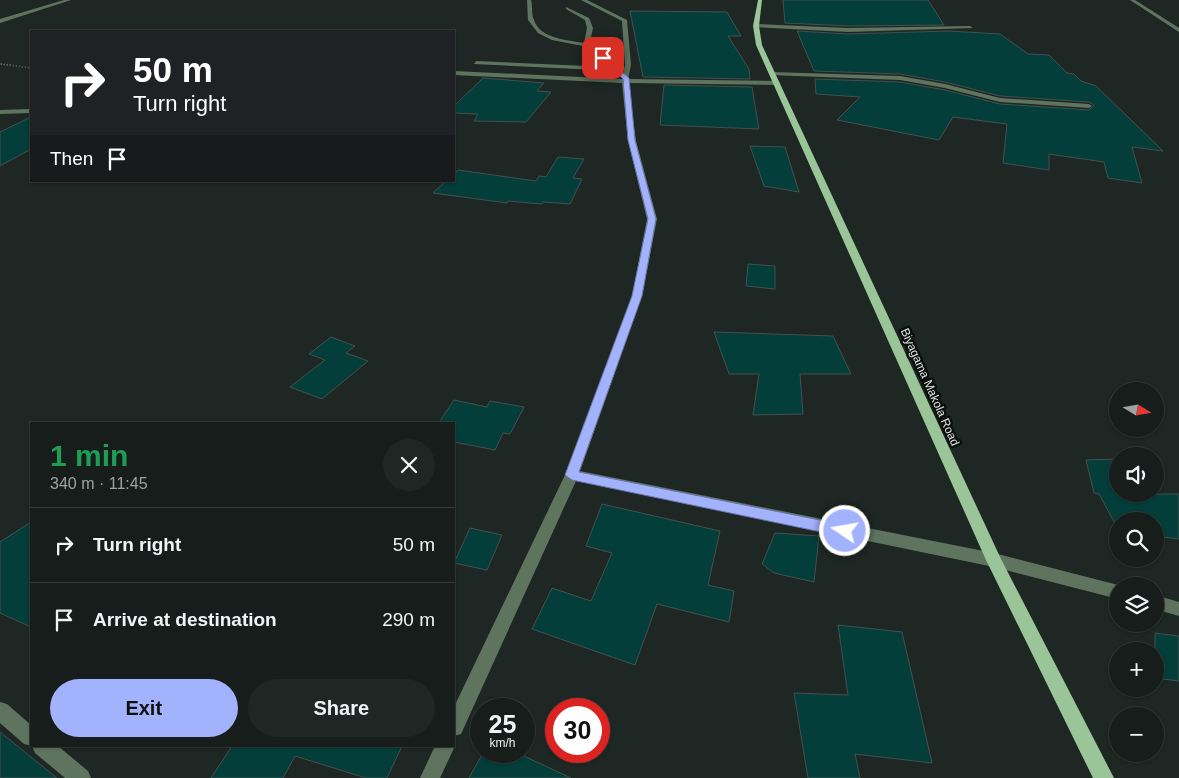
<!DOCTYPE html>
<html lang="en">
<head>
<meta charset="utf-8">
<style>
  body { margin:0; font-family:Helvetica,sans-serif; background:#1f2623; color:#f1f3f6; height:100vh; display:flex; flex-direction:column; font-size:19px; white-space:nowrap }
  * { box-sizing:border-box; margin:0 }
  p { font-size:16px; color:#9ea2a2 }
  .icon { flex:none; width:28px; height:28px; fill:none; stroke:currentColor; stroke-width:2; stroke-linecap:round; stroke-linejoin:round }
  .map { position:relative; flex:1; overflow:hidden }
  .side { position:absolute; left:30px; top:422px; width:425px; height:325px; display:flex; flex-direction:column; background:#161d1a; border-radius:0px; box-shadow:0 1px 4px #0004,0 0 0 1px #353b39 }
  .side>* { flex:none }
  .banner { position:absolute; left:30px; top:30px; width:425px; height:152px; border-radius:0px; box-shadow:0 1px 4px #0004,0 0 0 1px #353b39; background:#202124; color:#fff; overflow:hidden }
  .needle { width:32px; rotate:101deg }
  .buttons { position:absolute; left:1109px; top:382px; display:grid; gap:10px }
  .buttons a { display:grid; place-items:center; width:55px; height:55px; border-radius:50%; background:#161d1a; box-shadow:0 1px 4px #0004,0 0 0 1px #353b39; font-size:25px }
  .speed { position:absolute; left:470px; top:698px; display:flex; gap:10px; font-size:25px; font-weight:700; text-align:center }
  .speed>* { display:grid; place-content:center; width:65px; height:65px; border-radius:50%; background:#161d1a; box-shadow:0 1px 4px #0004,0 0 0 1px #353b39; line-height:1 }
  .speed small { font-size:12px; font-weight:400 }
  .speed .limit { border:8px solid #d22; background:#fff; color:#111 }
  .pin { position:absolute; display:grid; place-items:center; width:42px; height:42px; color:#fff; margin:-21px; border-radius:10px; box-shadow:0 2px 8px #0006 }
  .me { position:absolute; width:55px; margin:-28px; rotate:282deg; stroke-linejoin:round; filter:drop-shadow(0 0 4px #0008) }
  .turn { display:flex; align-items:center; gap:18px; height:105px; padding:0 20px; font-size:22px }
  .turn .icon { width:65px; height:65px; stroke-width:2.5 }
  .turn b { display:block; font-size:35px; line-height:42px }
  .then { display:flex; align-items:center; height:48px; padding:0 20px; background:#0003; gap:10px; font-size:19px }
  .round { display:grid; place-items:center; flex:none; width:52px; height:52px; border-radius:26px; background:#1f2623 }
  .summary { display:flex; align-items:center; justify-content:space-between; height:85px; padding:0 20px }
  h1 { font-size:30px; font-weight:800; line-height:38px; color:#1e9e55 }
  .cta { display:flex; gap:10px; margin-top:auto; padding:10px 20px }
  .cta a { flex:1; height:58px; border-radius:30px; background:#a3b2fd; color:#111; font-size:20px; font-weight:800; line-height:58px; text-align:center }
  .cta a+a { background:#1f2623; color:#f1f3f6 }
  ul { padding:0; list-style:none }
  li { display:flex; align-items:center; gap:15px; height:75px; padding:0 20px; border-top:1px solid #353b39 }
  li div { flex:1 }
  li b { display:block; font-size:19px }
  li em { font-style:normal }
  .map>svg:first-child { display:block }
  .building { fill:#033e3a; stroke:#45504f }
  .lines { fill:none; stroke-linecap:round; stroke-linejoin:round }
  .path-far1 { stroke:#5b635f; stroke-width:1; stroke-dasharray:1 2; stroke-linecap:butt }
  .path { stroke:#5b635f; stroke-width:2; stroke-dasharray:1 2; stroke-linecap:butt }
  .minor { fill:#5f745e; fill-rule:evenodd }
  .major { fill:#99c598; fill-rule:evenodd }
  .route { fill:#a3b2fd; stroke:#6a74a4 }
  .labels { text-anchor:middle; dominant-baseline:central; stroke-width:5; stroke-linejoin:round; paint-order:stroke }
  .street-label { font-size:12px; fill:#dfe5e2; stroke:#0b0f0d }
</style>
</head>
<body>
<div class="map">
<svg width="1179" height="778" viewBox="0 0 1179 778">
  <rect width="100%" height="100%" fill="#1e2723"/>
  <path class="building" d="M783 0H928L944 25 848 26 785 23Z
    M630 11 727 12 741 36H728L749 69 750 79 643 77Z
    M797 31 848 34 948 31 1000 34 1028 54 1049 55 1067 73 1074 74 1081 81 1096 86 1163 151 1132 147 1142 183 1108 178 1104 162 1049 154V170L1003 163 1007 124 953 117 939 140 837 120 860 97 816 94 815 79 900 82 945 90 1000 104 1089 110 1094 105 1089 102 1000 96 945 82 900 74 814 71Z
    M483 78 544 83 537 91 551 92 526 122 474 121 478 114 454 113V106Z
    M664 85 752 87 759 129 660 125Z
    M31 117V149L0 166V132Z
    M750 146 785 147 799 192 764 186Z
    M558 157 584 159 573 178 582 179 570 204 543 202 542 204 508 201 507 203 433 193 446 181H454V174L458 170 536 181 539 176 546 177Z
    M748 264 775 266V289L746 286Z
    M714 332 833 336 851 374H800L803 414 753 415 759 374H729Z
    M331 337 355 346 346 353 368 361 322 399 290 387 325 360 309 354Z
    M454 400 487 407 490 401 524 407 510 434 503 433 495 450 454 442V424H438Z
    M1118 459V494H1179V539L1155 536V521H1118V529L1099 494 1094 493 1086 460Z
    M602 504 720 531 708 585 734 591 729 622 657 604 635 665 532 629 552 588 591 601 612 553 586 546Z
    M31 522V627L0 613V542Z
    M470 528 502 535 487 570 454 563Z
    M775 533 819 536 814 582 774 573 762 564Z
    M838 625 902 632 932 763 855 754 860 778H808L794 693 848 695Z
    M1155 633 1179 636V681L1155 678Z
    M0 732 57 778H0Z
    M232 746H402L387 778H366L295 756 283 778H211Z
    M484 751H513L571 778H469Z"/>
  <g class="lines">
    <path class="path-far1" d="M0 64 10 65"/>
    <path class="path" d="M1 64 31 68"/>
    <path class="minor" d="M64 0H71L0 23V19Z
      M527 0H531C533 7 531 14 534 20 540 39 568 40 584 43L587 28 585 20 566 9V7L589 18 593 28 589 46 618 68 619 71 474 64 476 61 609 67 583 46 552 40 538 33 528 20Z
      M581 0H587L627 20 631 65 628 79 777 81 780 83 777 85 628 83 636 141 657 219 642 296 580 471 994 553 1122 586H1118V599L994 567 576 481 461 734 454 736V707L565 475 632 296 647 219 628 141 622 83 454 75V71L622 79 625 65 622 21Z
      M1130 0H1135L1179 28V32Z
      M756 24 848 28 970 26 973 28 848 32 754 27Z
      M772 72 900 76 945 84 1000 98 1089 104 1092 106 1089 108 1000 102 945 88 900 80 770 75Z
      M31 109V113L0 114V110Z
      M1155 595 1179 602V616L1155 609Z
      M0 702 7 704 31 725 32 746 24 744 0 723Z
      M454 743 455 746 440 778H420L435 746H454Z
      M32 746H58L88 771 91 778H65L35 753Z"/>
    <path class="major" d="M758 0H762L759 26 762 45 1001 559 1114 778H1093L986 560 756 45 753 26Z"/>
  </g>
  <path class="route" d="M601 57H605L629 78 635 140 656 219 642 296 579 472 845 525 850 527 852 531 850 535 845 537 572 480 565 475 632 296 648 219 628 140 623 79Z"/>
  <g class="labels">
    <g class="street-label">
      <text transform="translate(930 387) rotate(66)">Biyagama Makola Road</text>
    </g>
  </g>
</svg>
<div class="buttons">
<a><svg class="needle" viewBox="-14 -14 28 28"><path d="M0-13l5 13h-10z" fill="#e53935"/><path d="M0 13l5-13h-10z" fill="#9ea2a2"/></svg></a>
<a><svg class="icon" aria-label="sound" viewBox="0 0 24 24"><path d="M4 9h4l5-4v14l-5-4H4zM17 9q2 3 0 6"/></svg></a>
<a><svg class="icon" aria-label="search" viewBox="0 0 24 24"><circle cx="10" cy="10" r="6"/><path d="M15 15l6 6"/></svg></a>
<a><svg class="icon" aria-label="layers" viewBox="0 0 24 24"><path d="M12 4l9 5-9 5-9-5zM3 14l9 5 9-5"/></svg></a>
<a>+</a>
<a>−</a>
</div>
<div class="speed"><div>25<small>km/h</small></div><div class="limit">30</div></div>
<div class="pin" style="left:603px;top:58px;background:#d93025"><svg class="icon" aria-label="arrive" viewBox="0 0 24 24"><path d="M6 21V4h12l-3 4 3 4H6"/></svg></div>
<svg class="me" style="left:845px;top:531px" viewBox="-20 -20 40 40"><circle r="17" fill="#a3b2fd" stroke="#fff" stroke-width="3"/><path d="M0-11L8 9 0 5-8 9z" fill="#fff"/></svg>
<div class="banner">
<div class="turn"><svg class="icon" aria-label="right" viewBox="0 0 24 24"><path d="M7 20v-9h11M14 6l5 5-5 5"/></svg><div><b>50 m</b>Turn right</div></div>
<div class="then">Then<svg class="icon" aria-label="arrive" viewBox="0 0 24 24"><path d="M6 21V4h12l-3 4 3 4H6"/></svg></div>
</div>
<section class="side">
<div class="summary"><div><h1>1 min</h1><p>340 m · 11:45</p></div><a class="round"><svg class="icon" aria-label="close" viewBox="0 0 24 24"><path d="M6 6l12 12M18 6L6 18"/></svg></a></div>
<ul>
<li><svg class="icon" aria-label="right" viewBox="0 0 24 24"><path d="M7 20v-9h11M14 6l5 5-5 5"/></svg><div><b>Turn right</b></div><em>50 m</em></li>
<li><svg class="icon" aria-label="arrive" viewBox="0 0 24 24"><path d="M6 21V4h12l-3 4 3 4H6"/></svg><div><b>Arrive at destination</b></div><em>290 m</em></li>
</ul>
<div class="cta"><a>Exit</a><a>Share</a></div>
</section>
</div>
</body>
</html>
